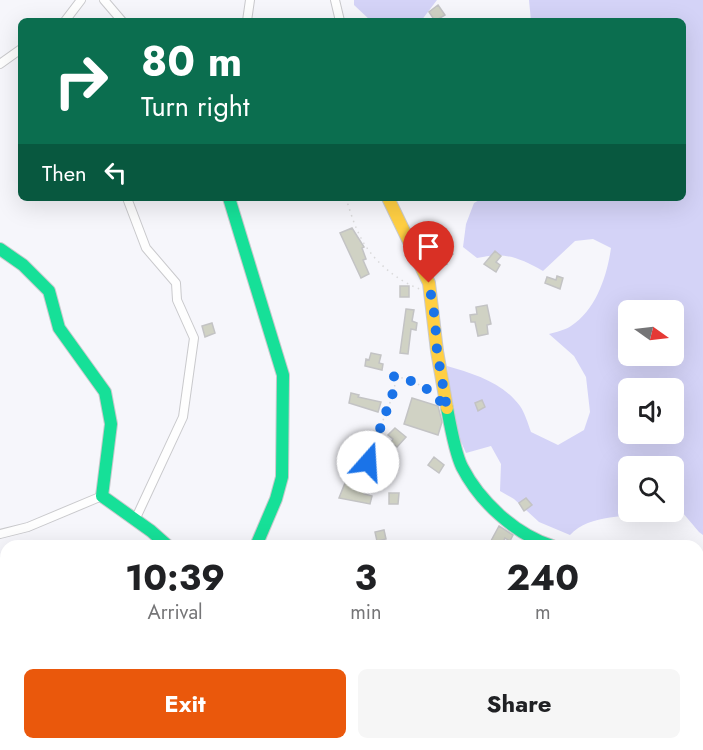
<!DOCTYPE html>
<html lang="en">
<head>
<meta charset="utf-8">
<style>
  body { margin:0; font-family:Jost,sans-serif; background:#f6f6f6; color:#202124; height:100vh; display:flex; flex-direction:column; font-size:22px; white-space:nowrap }
  * { box-sizing:border-box; margin:0 }
  p { font-size:20px; color:#757577 }
  .icon { flex:none; width:33px; height:33px; fill:none; stroke:currentColor; stroke-width:2; stroke-linecap:round; stroke-linejoin:round }
  .map { position:relative; flex:1; overflow:hidden }
  .details { position:absolute; left:0px; top:540px; width:704px; height:210px; display:flex; flex-direction:column; background:#fff; border-radius:18px 18px 0 0; box-shadow:0 6px 24px #0002 }
  .details>* { flex:none }
  .guide { position:absolute; left:18px; top:18px; width:668px; height:183px; border-radius:9px; box-shadow:0 6px 24px #0002; background:#0b6e4f; color:#fff; overflow:hidden }
  .needle { width:39px; rotate:104deg }
  .fabs { position:absolute; left:618px; top:300px; display:grid; gap:12px }
  .fabs a { display:grid; place-items:center; width:66px; height:66px; border-radius:9px; background:#fff; box-shadow:0 6px 24px #0002; font-size:30px }
  .pin { position:absolute; display:grid; place-items:center; width:51px; height:51px; color:#fff; margin:-62px -26px; border-radius:50% 50% 50% 0; rotate:-45deg; box-shadow:0 0 6px #0007 }
  .pin .icon { rotate:45deg }
  .me { position:absolute; width:66px; margin:-33px; rotate:19deg; stroke-linejoin:round; filter:drop-shadow(0 0 4px #0008) }
  .turn { display:flex; align-items:center; gap:21px; height:126px; padding:0 24px; font-size:27px }
  .turn .icon { width:78px; height:78px; stroke-width:2.5 }
  .turn b { display:block; font-size:42px; line-height:51px }
  .then { display:flex; align-items:center; height:57px; padding:0 24px; background:#0003; gap:12px; font-size:22px }
  .eta { display:flex; justify-content:space-evenly; align-items:center; height:102px; text-align:center }
  .eta b { font-size:36px; font-weight:700; line-height:42px }
  .cta { display:flex; gap:12px; margin-top:auto; padding:12px 24px }
  .cta a { flex:1; height:69px; border-radius:9px; background:#ea580c; color:#fff; font-size:24px; font-weight:700; line-height:69px; text-align:center }
  .cta a+a { background:#f6f6f6; color:#202124 }
  .map>svg:first-child { display:block }
  .forest { fill:#d4d3f7; fill-rule:evenodd }
  .building { fill:#d0d2c4; stroke:#c3c3c4; stroke-width:1.5 }
  .lines { fill:none; stroke-linecap:round; stroke-linejoin:round }
  .street-casing { stroke:#c9c9cc; stroke-width:10 }
  .fast-casing { stroke:#c9c9cc; stroke-width:14 }
  .slow-casing { stroke:#c9c9cc; stroke-width:14 }
  .path { stroke:#d9d9da; stroke-width:1.5; stroke-dasharray:1.5 4.5; stroke-linecap:butt }
  .street { stroke:#fefefe; stroke-width:8 }
  .fast { stroke:#16e098; stroke-width:12 }
  .slow { stroke:#ffcf43; stroke-width:12 }
  .route { stroke:#1a73e8; stroke-width:10; stroke-dasharray:0 18 }
</style>
</head>
<body>
<div class="map">
<svg width="703" height="750" viewBox="0 0 703 750">
  <rect width="100%" height="100%" fill="#f6f6fb"/>
  <path class="forest" d="M354 0H437L421 21H371L354 5Z
    M529 0H703V535L699 532 677 506 674 507V466H628V512H655C628 518 590 513 570 535L539 522 514 499 500 491 501 464 491 446 466 453 454 426 447 366C474 374 502 382 520 406 525 413 528 424 531 432L558 445 584 430 590 412 586 377 574 356 549 334C556 332 565 330 571 326 596 310 607 276 611 248L593 239 575 241 543 271C517 257 506 252 477 258L463 247 466 224 474 203 483 198H682V21H531ZM628 310H674V356H628ZM628 388H674V434H628Z"/>
  <path class="building" d="M438 5 445 15 435 21 429 12Z
    M352 228 364 247 362 248 366 259 363 260 369 274 361 278 340 233Z
    M448 243 453 254 445 257 447 264 438 268 431 250Z
    M495 251 501 256 496 262 500 265 496 272 484 264Z
    M557 276 563 278 560 289 545 283 547 277 556 280Z
    M400 286H409V297H400Z
    M487 305 491 324 487 325 488 334 478 336 475 322H471L470 315 477 314 476 307Z
    M406 309 414 310 412 321 417 323 416 330 411 329 408 354 400 353Z
    M212 323 215 333 205 337 202 326Z
    M371 353 381 355 379 363 383 364 382 370 365 366 366 359 369 360Z
    M351 393 359 395 358 397 381 402 378 412 349 403Z
    M412 398 438 406 442 422 438 435 404 424Z
    M482 400 485 407 478 411 475 403Z
    M395 428 406 437 397 447 391 442 393 439 388 435Z
    M434 457 444 465 439 473 428 465Z
    M345 483 352 485 351 487 364 491V494L372 496 370 504 339 498Z
    M389 493H399L398 504H389Z
    M526 498 532 505 524 511 519 503Z
    M499 526 513 535 510 541 505 538 501 546 491 541Z
    M384 530 386 539 377 541 375 532Z
    M0 607 6 610V624L0 621Z
    M0 635 6 645V651L0 655Z
    M149 744H194L199 750H163L148 746Z"/>
  <g class="lines">
    <defs>
      <path id="street" d="M104 0 122 21
        M335 0 340 21
        M65 21 81 0
        M247 21 250 0
        M0 64 21 49
        M127 198 146 248 176 283 177 300 194 338 183 417 135 520
        M0 534 28 527 102 496
        M698 561 703 563
        M0 685 6 676
        M0 713 6 712
        M93 744 95 750
        M237 744 238 750
        M324 750 329 744
        M396 750 399 744"/>
      <path id="fast" d="M229 198 283 375 282 477 276 499 256 546
        M0 249 23 265 49 291 59 328 105 392 111 424 102 496 151 531 168 546
        M447 408C450 424 455 453 462 467 480 502 515 534 552 546"/>
      <path id="slow" d="M388 198 429 283 437 351 447 408"/>
    </defs>
    <use href="#street" class="street-casing"/>
    <use href="#fast" class="fast-casing"/>
    <use href="#slow" class="slow-casing"/>
    <path class="path" d="M346 198C350 211 354 225 361 238 372 260 397 281 420 289
      M364 477 372 448 395 390 394 376 411 380 433 393
      M698 572 703 580"/>
    <use href="#street" class="street"/>
    <use href="#fast" class="fast"/>
    <use href="#slow" class="slow"/>
  </g>
  <g class="lines">
    <path class="route" d="M368 462 394 390V376C422 383 429 388 447 409L437 351 435 319 429 283"/>
  </g>
</svg>
<div class="fabs">
<a><svg class="needle" viewBox="-14 -14 28 28"><path d="M0-13l5 13h-10z" fill="#e53935"/><path d="M0 13l5-13h-10z" fill="#757577"/></svg></a>
<a><svg class="icon" aria-label="sound" viewBox="0 0 24 24"><path d="M4 9h4l5-4v14l-5-4H4zM17 9q2 3 0 6"/></svg></a>
<a><svg class="icon" aria-label="search" viewBox="0 0 24 24"><circle cx="10" cy="10" r="6"/><path d="M15 15l6 6"/></svg></a>
</div>
<div class="pin" style="left:429px;top:283px;background:#d93025"><svg class="icon" aria-label="arrive" viewBox="0 0 24 24"><path d="M6 21V4h12l-3 4 3 4H6"/></svg></div>
<svg class="me" style="left:368px;top:462px" viewBox="-20 -20 40 40"><circle r="19" fill="#fff"/><path d="M0-13L10 11 0 6-10 11z" fill="#1a73e8"/></svg>
<div class="guide">
<div class="turn"><svg class="icon" aria-label="right" viewBox="0 0 24 24"><path d="M7 20v-9h11M14 6l5 5-5 5"/></svg><div><b>80 m</b>Turn right</div></div>
<div class="then">Then<svg class="icon" aria-label="left" viewBox="0 0 24 24"><path d="M17 20v-9H6M10 6l-5 5 5 5"/></svg></div>
</div>
<section class="details">
<div class="eta">
<div><b>10:39</b><p>Arrival</p></div>
<div><b>3</b><p>min</p></div>
<div><b>240</b><p>m</p></div>
</div>
<div class="cta"><a>Exit</a><a>Share</a></div>
</section>
</div>
</body>
</html>
